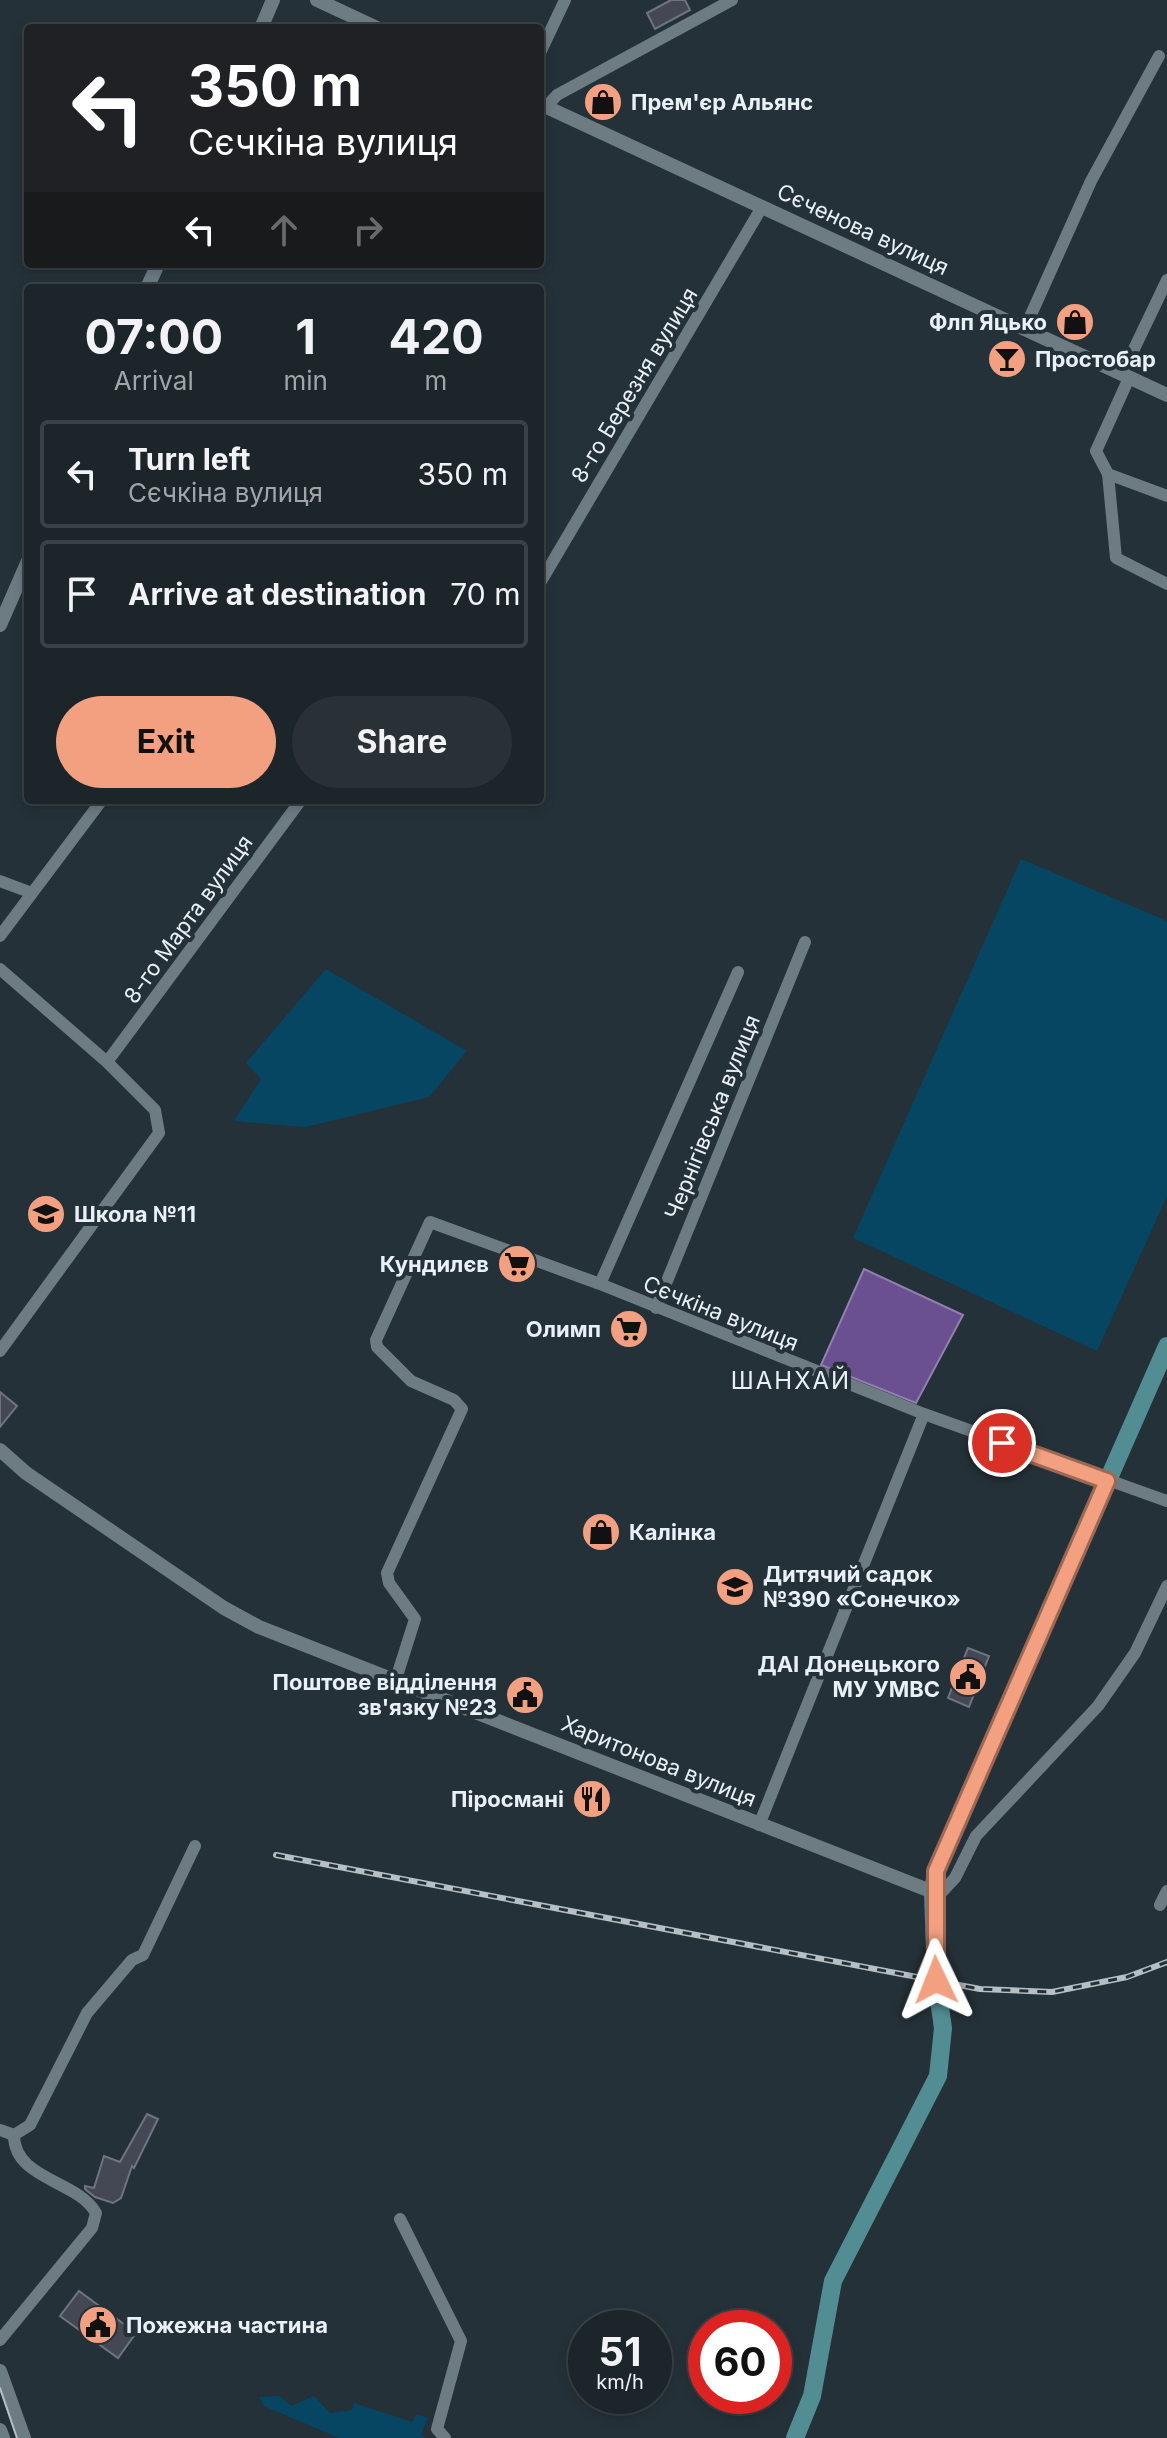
<!DOCTYPE html>
<html lang="en">
<head>
<meta charset="utf-8">
<style>
  body { margin:0; font-family:Inter,sans-serif; background:#293136; color:#f1f3f6; height:100vh; display:flex; flex-direction:column; font-size:30px; white-space:nowrap }
  * { box-sizing:border-box; margin:0 }
  p { font-size:26px; color:#a0a5a8 }
  .icon { flex:none; width:44px; height:44px; fill:none; stroke:currentColor; stroke-width:2; stroke-linecap:round; stroke-linejoin:round }
  .map { position:relative; flex:1; overflow:hidden }
  .sheet { position:absolute; left:24px; top:284px; width:520px; height:520px; display:flex; flex-direction:column; background:#1c252a; border-radius:8px; box-shadow:0 4px 12px #0003,0 0 0 2px #3a4247 }
  .sheet>* { flex:none }
  .guide { position:absolute; left:24px; top:24px; width:520px; height:244px; border-radius:8px; box-shadow:0 4px 12px #0003,0 0 0 2px #3a4247; background:#202124; color:#fff; overflow:hidden }
  .speed { position:absolute; left:568px; top:2310px; display:flex; gap:16px; font-size:40px; font-weight:700; text-align:center }
  .speed>* { display:grid; place-content:center; width:104px; height:104px; border-radius:50%; background:#1c252a; box-shadow:0 4px 12px #0003,0 0 0 2px #3a4247; line-height:1 }
  .speed small { font-size:20px; font-weight:400 }
  .speed .limit { border:12px solid #d22; background:#fff; color:#111 }
  .pin { position:absolute; display:grid; place-items:center; width:68px; height:68px; color:#fff; margin:-34px; border:4px solid #fff; border-radius:50%; box-shadow:0 2px 8px #0007 }
  .me { position:absolute; width:88px; margin:-44px; rotate:358deg; stroke-linejoin:round; filter:drop-shadow(0 0 6px #0008) }
  .turn { display:flex; align-items:center; gap:28px; height:168px; padding:0 32px; font-size:36px }
  .turn .icon { width:104px; height:104px; stroke-width:2.5 }
  .turn b { display:block; font-size:56px; line-height:68px }
  .lanes { display:flex; align-items:center; height:76px; padding:0 32px; background:#0003; justify-content:center; gap:40px; direction:ltr }
  .lanes .off { opacity:.35 }
  .eta { display:flex; justify-content:space-evenly; align-items:center; height:136px; text-align:center }
  .eta b { font-size:48px; font-weight:700; line-height:56px }
  .primary-button { display:flex; gap:16px; margin-top:auto; padding:16px 32px }
  .primary-button a { flex:1; height:92px; border-radius:48px; background:#f2a080; color:#111; font-size:32px; font-weight:700; line-height:92px; text-align:center }
  .primary-button a+a { background:#293136; color:#f1f3f6 }
  ul { padding:0; list-style:none }
  li { display:flex; align-items:center; gap:24px; height:108px; margin:0 16px 12px; padding:0 16px; border:4px solid #3a4247; border-radius:8px }
  li div { flex:1 }
  li b { display:block; font-size:30px }
  li em { font-style:normal }
  .map>svg:first-child { display:block }
  .green { fill:#064662 }
  .water { fill:#6b5091; stroke:#9180af; stroke-width:2 }
  .building { fill:#444854; stroke:#6e7480; stroke-width:2 }
  .lines { fill:none; stroke-linecap:round; stroke-linejoin:round }
  .minor { stroke:#6d7b83; stroke-width:12 }
  .tertiary { stroke:#6d7b83; stroke-width:14 }
  .primary { stroke:#538d94; stroke-width:18 }
  .tram { stroke:#b6bfc4; stroke-width:2 }
  .rail-casing { stroke:#b6bfc4; stroke-width:6 }
  .rail { stroke:#253138; stroke-width:3; stroke-dasharray:9; stroke-linecap:butt }
  .route-casing { stroke:#9d6853; stroke-width:20 }
  .route { stroke:#f2a080; stroke-width:14 }
  .labels { text-anchor:middle; dominant-baseline:central; stroke-width:8; stroke-linejoin:round; paint-order:stroke }
  .poi-label { font-size:22px; font-weight:bold; fill:#e9f1f6; stroke:#253138; text-anchor:start }
  .street-label { font-size:22px; fill:#e9f1f6; stroke:#253138 }
  .neighbourhood-label { font-size:24px; letter-spacing:2px; fill:#e9f1f6; stroke:#253138 }
</style>
</head>
<body>
<div class="map">
<svg width="1167" height="2438" viewBox="0 0 1167 2438">
  <rect width="100%" height="100%" fill="#253138"/>
  <path class="green" d="M1021 859 1167 921V1196L1097 1351 853 1238Z
    M326 969 467 1051 429 1097 306 1127 234 1121 261 1079 246 1063Z
    M280 2396 291 2406 314 2396 330 2413 352 2410 354 2403 412 2422 417 2414 428 2418 421 2434 425 2438H339L264 2406 259 2397Z"/>
  <path class="water" d="M864 1269 963 1315 916 1403 821 1365Z"/>
  <path class="building" d="M671 0H685L690 10 655 29 647 13Z
    M0 1392 17 1406 0 1427Z
    M968 1648 989 1656 969 1707 948 1698Z
    M147 2114 158 2119 134 2168 132 2166 121 2198 113 2203 95 2197 85 2189V2186L94 2188 104 2156 120 2162Z
    M79 2291 136 2333 118 2358 60 2316Z"/>
  <g class="lines">
    <path class="minor" d="M540 53 565 0
      M546 107 557 95 732 0
      M1025 328 1091 181 1159 56
      M1122 374 1167 280
      M1129 378 1096 451 1108 474 1116 558 1167 584
      M1108 474 1167 496
      M540 583 762 207
      M0 881 32 893
      M0 936 102 800
      M0 969 107 1062 155 1110 159 1133 0 1351
      M107 1062 301 800
      M600 1284 738 972
      M656 1308 805 942
      M396 1679 415 1619 389 1583 387 1573 462 1409 454 1400 411 1381 377 1347 376 1340 430 1222 600 1284 924 1414 1167 1501
      M759 1825 924 1414
      M933 1892 941 1893 955 1878 976 1836 1098 1706 1135 1653 1167 1586
      M1160 1905 1167 1891
      M0 2130 14 2135 30 2125 87 2013 132 1960 143 1955 195 1846
      M400 2219 461 2341 437 2429 445 2438
      M0 2340 92 2228 96 2213C78 2180 14 2180 14 2135"/>
    <path class="tertiary" d="M317 0 377 28
      M261 28 273 0
      M540 104 1167 395
      M147 288 158 264
      M0 625 28 561
      M0 1450 26 1473 224 1608 259 1627 933 1892
      M0 2371 24 2438
      M0 2430 3 2438"/>
    <path class="primary" d="M795 2438 812 2396 833 2281 938 2076 943 2028 936 1980 933 1892 936 1871 1167 1346"/>
    <path class="tram" d="M0 2388 17 2438"/>
    <defs>
      <path id="rail" d="M276 1855 980 1989 1052 1992 1127 1977 1167 1962"/>
    </defs>
    <use href="#rail" class="rail-casing"/>
    <use href="#rail" class="rail"/>
  </g>
  <g class="lines">
    <defs>
      <path id="route" d="M936 1980V1871L1107 1481 1002 1443"/>
    </defs>
    <use href="#route" class="route-casing"/>
    <use href="#route" class="route"/>
  </g>
  <defs>
    <symbol id="shop-disc" viewBox="-11 -11 22 22"><circle r="9.5" fill="#f2a080" stroke="#253138"/><path d="M-5-2.5h2.3a2.7 3.5 0 0 1 5.4 0H5L5.5 6h-11ZM-1.5-2.5h3a1.5 2.3 0 0 0-3 0Z" fill="#111"/></symbol>
    <symbol id="bar-disc" viewBox="-11 -11 22 22"><circle r="9.5" fill="#f2a080" stroke="#253138"/><path d="M-6-5H6L.8 .8V4.5H3.5V6h-7V4.5H-.8V.8Z" fill="#111"/></symbol>
    <symbol id="school-disc" viewBox="-11 -11 22 22"><circle r="9.5" fill="#f2a080" stroke="#253138"/><path d="M0-5L7-2L0 1L-7-2ZM-4 1L0 2.5L4 1V4Q0 6-4 4Z" fill="#111"/></symbol>
    <symbol id="supermarket-disc" viewBox="-11 -11 22 22"><circle r="9.5" fill="#f2a080" stroke="#253138"/><path d="M-6-5.5h2.5l.6 2H6L4.5 2H-2.5L-4.4-4H-6ZM-1.5 3.2a1.3 1.3 0 1 0 .1 0ZM3 3.2a1.3 1.3 0 1 0 .1 0Z" fill="#111"/></symbol>
    <symbol id="civic-disc" viewBox="-11 -11 22 22"><circle r="9.5" fill="#f2a080" stroke="#253138"/><path d="M-.6-6.5H3V-4.5H.6V-3L4-1V1h2V6H-6V1h2V-1L-.6-3ZM-1.2 2.5V6h2.4V2.5Z" fill="#111"/></symbol>
    <symbol id="restaurant-disc" viewBox="-11 -11 22 22"><circle r="9.5" fill="#f2a080" stroke="#253138"/><path d="M-5-6h1v4h1v-4h1v4h1v-4h1v5L-1.5 .5V6h-2V.5L-5-1ZM5-6V6H3V1.5H1.5Q1.5-4 5-6Z" fill="#111"/></symbol>
  </defs>
  <g fill-rule="evenodd">
    <use href="#shop-disc" x="581" y="80" width="44" height="44"/>
    <use href="#shop-disc" x="1053" y="300" width="44" height="44"/>
    <use href="#bar-disc" x="985" y="337" width="44" height="44"/>
    <use href="#school-disc" x="24" y="1192" width="44" height="44"/>
    <use href="#supermarket-disc" x="495" y="1242" width="44" height="44"/>
    <use href="#supermarket-disc" x="607" y="1307" width="44" height="44"/>
    <use href="#shop-disc" x="579" y="1510" width="44" height="44"/>
    <use href="#school-disc" x="713" y="1565" width="44" height="44"/>
    <use href="#civic-disc" x="946" y="1655" width="44" height="44"/>
    <use href="#civic-disc" x="503" y="1673" width="44" height="44"/>
    <use href="#restaurant-disc" x="570" y="1777" width="44" height="44"/>
    <use href="#civic-disc" x="76" y="2303" width="44" height="44"/>
  </g>
  <g class="labels">
    <g class="poi-label">
      <text x="631" y="102">Прем'єр Альянс</text>
      <text x="1047" y="322" text-anchor="end">Флп Яцько</text>
      <text x="1035" y="359">Простобар</text>
      <text x="74" y="1214">Школа №11</text>
      <text x="489" y="1264" text-anchor="end">Кундилєв</text>
      <text x="601" y="1329" text-anchor="end">Олимп</text>
      <text x="629" y="1532">Калінка</text>
      <text x="763" y="1574">Дитячий садок<tspan x="763" dy="25">№390 «Сонечко»</tspan></text>
      <text x="940" y="1664" text-anchor="end">ДАІ Донецького<tspan x="940" dy="25">МУ УМВС</tspan></text>
      <text x="497" y="1682" text-anchor="end">Поштове відділення<tspan x="497" dy="25">зв'язку №23</tspan></text>
      <text x="564" y="1799" text-anchor="end">Піросмані</text>
      <text x="126" y="2325">Пожежна частина</text>
    </g>
    <g class="street-label">
      <text transform="translate(863 229) rotate(25)">Сєченова вулиця</text>
      <text transform="translate(634 385) rotate(-59)">8-го Березня вулиця</text>
      <text transform="translate(188 919) rotate(-54)">8-го Марта вулиця</text>
      <text transform="translate(712 1117) rotate(-68)">Чернігівська вулиця</text>
      <text transform="translate(721 1313) rotate(22)">Сєчкіна вулиця</text>
      <text transform="translate(659 1761) rotate(22)">Харитонова вулиця</text>
    </g>
    <g class="neighbourhood-label">
      <text x="791" y="1380">ШАНХАЙ</text>
    </g>
  </g>
</svg>
<div class="speed"><div>51<small>km/h</small></div><div class="limit">60</div></div>
<div class="pin" style="left:1002px;top:1443px;background:#d93025"><svg class="icon" aria-label="arrive" viewBox="0 0 24 24"><path d="M6 21V4h12l-3 4 3 4H6"/></svg></div>
<svg class="me" style="left:936px;top:1980px" viewBox="-20 -20 40 40"><path d="M0-17L14 15 0 8-14 15z" fill="#f2a080" stroke="#fff" stroke-width="4"/></svg>
<div class="guide">
<div class="turn"><svg class="icon" aria-label="left" viewBox="0 0 24 24"><path d="M17 20v-9H6M10 6l-5 5 5 5"/></svg><div><b>350 m</b>Сєчкіна вулиця</div></div>
<div class="lanes"><svg class="icon" aria-label="left" viewBox="0 0 24 24"><path d="M17 20v-9H6M10 6l-5 5 5 5"/></svg><svg class="icon off" aria-label="ahead" viewBox="0 0 24 24"><path d="M12 20V5M6 11l6-6 6 6"/></svg><svg class="icon off" aria-label="right" viewBox="0 0 24 24"><path d="M7 20v-9h11M14 6l5 5-5 5"/></svg></div>
</div>
<section class="sheet">
<div class="eta">
<div><b>07:00</b><p>Arrival</p></div>
<div><b>1</b><p>min</p></div>
<div><b>420</b><p>m</p></div>
</div>
<ul>
<li><svg class="icon" aria-label="left" viewBox="0 0 24 24"><path d="M17 20v-9H6M10 6l-5 5 5 5"/></svg><div><b>Turn left</b><p>Сєчкіна вулиця</p></div><em>350 m</em></li>
<li><svg class="icon" aria-label="arrive" viewBox="0 0 24 24"><path d="M6 21V4h12l-3 4 3 4H6"/></svg><div><b>Arrive at destination</b></div><em>70 m</em></li>
</ul>
<div class="primary-button"><a>Exit</a><a>Share</a></div>
</section>
</div>
</body>
</html>
